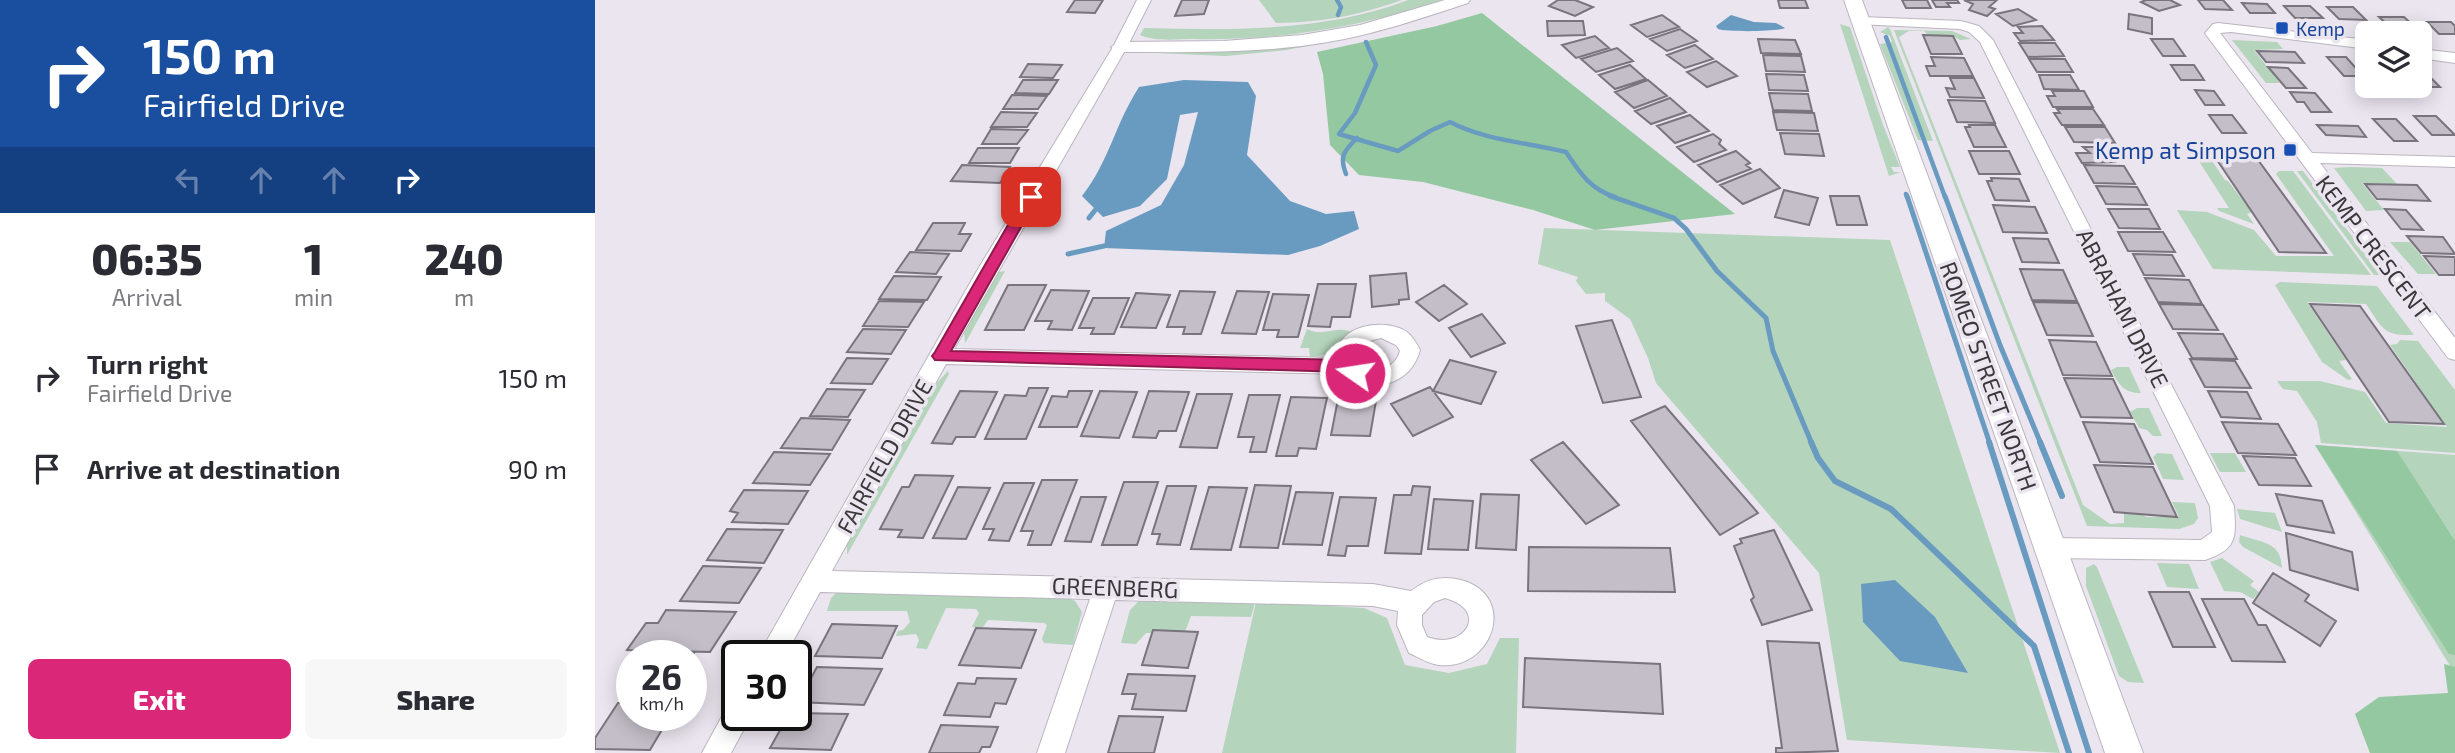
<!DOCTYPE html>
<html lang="en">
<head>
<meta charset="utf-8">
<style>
  body { margin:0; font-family:"Exo 2",sans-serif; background:#f7f7f7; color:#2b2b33; height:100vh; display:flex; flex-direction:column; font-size:26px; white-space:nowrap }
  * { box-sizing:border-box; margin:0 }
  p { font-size:23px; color:#7c7c81 }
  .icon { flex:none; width:38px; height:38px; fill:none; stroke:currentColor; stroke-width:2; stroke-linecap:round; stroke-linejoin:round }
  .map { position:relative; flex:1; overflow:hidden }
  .details { display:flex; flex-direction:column; background:#fff; width:595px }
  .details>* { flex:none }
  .top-card { background:#1a4fa0; color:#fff; overflow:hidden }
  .fabs { position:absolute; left:1760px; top:21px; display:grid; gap:14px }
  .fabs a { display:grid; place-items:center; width:77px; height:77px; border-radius:10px; background:#fff; box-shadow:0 4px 18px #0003; font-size:35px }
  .speed { position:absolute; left:21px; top:640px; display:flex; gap:14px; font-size:35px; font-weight:700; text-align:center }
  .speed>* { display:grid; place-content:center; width:91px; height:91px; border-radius:50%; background:#fff; box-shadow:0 4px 18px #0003; line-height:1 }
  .speed small { font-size:18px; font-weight:400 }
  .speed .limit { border:4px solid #111; border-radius:10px; background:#fff; color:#111 }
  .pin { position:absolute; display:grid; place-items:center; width:60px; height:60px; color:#fff; margin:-30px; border-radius:14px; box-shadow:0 4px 10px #0006 }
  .me { position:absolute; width:77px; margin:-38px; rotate:283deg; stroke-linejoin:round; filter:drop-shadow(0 0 5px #0008) }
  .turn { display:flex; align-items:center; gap:24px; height:147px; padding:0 28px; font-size:32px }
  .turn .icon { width:91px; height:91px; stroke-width:2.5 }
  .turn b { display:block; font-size:49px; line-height:60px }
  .lanes { display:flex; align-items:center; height:66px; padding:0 28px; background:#0003; justify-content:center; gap:35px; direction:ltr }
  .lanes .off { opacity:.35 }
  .eta { display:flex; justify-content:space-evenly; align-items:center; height:119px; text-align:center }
  .eta b { font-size:42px; font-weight:800; line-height:49px }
  .cta { display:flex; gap:14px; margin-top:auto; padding:14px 28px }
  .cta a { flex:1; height:80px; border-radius:10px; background:#db2777; color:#fff; font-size:28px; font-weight:800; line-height:80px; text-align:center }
  .cta a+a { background:#f7f7f7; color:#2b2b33 }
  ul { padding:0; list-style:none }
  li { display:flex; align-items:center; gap:21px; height:91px; padding:0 28px }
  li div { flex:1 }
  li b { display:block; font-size:26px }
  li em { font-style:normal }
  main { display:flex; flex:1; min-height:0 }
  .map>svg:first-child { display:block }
  .green { fill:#b5d4bc }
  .forest { fill:#94c8a1 }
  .water { fill:#699bc1 }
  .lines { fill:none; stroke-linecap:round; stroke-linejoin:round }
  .stream-far2 { stroke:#699bc1; stroke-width:4.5 }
  .stream-far1 { stroke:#699bc1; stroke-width:5 }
  .stream { stroke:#699bc1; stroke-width:6 }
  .building { fill:#c3bec7; stroke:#79747d; stroke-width:2 }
  .minor-casing { stroke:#bab5be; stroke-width:2 }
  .tertiary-casing { stroke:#bab5be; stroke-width:2 }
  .secondary-casing { stroke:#bab5be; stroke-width:2 }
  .minor { fill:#fff; fill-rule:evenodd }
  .tertiary { fill:#fff; fill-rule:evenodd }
  .secondary { fill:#fff; fill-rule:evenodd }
  .route { fill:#db2777; stroke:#8e194d; stroke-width:2 }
  .transit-dot { fill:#1a4fb4; stroke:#ebe5ef; stroke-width:2.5 }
  .labels { text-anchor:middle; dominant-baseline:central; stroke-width:7; stroke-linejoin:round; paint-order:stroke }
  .far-transit-label { font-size:19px; fill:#164399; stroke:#ebe5ef; text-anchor:start }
  .transit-label { font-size:23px; fill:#164399; stroke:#ebe5ef; text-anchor:end }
  .street-label { font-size:23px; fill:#39373a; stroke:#ebe5ef }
</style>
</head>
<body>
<main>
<section class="details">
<div class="top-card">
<div class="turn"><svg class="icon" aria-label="right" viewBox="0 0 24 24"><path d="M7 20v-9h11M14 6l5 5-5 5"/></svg><div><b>150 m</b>Fairfield Drive</div></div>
<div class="lanes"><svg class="icon off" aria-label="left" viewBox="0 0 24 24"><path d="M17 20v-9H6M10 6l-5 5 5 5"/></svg><svg class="icon off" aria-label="ahead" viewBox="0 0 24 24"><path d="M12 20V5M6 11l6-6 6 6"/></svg><svg class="icon off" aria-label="ahead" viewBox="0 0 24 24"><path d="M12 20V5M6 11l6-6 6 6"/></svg><svg class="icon" aria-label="right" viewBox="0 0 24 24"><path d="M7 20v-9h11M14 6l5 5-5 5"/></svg></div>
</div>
<div class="eta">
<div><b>06:35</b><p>Arrival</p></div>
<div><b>1</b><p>min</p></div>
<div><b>240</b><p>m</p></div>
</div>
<ul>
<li><svg class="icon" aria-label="right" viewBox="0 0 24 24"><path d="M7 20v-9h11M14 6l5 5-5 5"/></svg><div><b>Turn right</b><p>Fairfield Drive</p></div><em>150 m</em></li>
<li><svg class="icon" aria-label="arrive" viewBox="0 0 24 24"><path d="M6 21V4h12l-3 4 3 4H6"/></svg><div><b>Arrive at destination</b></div><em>90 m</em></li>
</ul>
<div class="cta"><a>Exit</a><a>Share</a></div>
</section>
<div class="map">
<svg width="1860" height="753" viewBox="0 0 1860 753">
  <rect width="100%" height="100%" fill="#ebe5ef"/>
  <path class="green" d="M664 0H807C761 16 729 22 681 23Z
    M813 0H847C766 27 684 41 599 39 582 39 561 42 545 35L549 28C638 30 729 32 813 0Z
    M1245 24 1255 27 1288 125 1305 167H1296L1299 172H1306L1294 176Z
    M1293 27 1295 29 1338 141 1323 140 1285 44 1297 42 1295 36 1285 32Z
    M1299 30 1357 31 1376 39 1365 40 1355 35H1333L1329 31H1314L1304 37 1488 505 1515 524 1529 523V513L1547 514 1551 517H1584L1577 502 1600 503 1603 518 1599 524 1584 529 1492 526Z
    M1637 40 1682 42 1688 49 1659 50 1685 83H1671Z
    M730 42 692 50 631 56 535 52 638 51Z
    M1607 146H1612L1616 154 1613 155 1630 180 1633 181 1657 212 1652 214 1659 224 1624 211 1622 208H1634L1596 149H1609Z
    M1756 167 1787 168 1802 184 1767 183 1789 210 1771 211 1739 168Z
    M1684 171H1698L1776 275 1618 269 1582 210 1612 212 1659 230 1681 256H1739L1681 174Z
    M1702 171H1708L1786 275H1779Z
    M949 228 1295 240 1465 753 1252 740 1224 573 1061 383 1053 358 1035 319 1010 301V293L991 294 981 281 983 277 943 264Z
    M1795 242H1815L1841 274H1823Z
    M410 271 372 340 370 343 369 331 403 272Z
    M1685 282 1782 286 1819 335C1788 336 1788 329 1771 304L1712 302 1751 360 1744 361 1757 379 1753 380 1727 362 1680 285Z
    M712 329C729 338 742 324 758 333 745 349 736 356 715 357L714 348H705Z
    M1805 340 1823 341 1860 390V453L1726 443 1722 422 1702 391 1688 389 1682 381H1725L1770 392 1791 423 1852 427 1795 345 1802 344Z
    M1522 367H1534L1546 393C1529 393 1524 385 1516 370Z
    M353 371 354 374 252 555V540L340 385Z
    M1542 408H1554L1567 436H1558L1552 430 1544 428 1535 412Z
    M1720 445 1860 455V674Z
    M1562 453 1577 454 1589 480 1568 479 1558 457Z
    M1615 453H1640L1651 472H1625Z
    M1642 509 1680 513 1687 532 1645 519Z
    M1645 535C1667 543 1686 541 1687 568L1648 547 1644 542Z
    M1627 558 1659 581 1655 585 1664 592 1658 599 1645 592 1629 591 1615 562Z
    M1562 563 1594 564 1604 589 1572 587Z
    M1499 564 1502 567 1549 683 1533 682 1524 676 1491 586V568Z
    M243 591 470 596 480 601 487 612 478 645 449 643 447 639 452 625 449 623 393 620 388 627H377L384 613 381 609 351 608 332 649 321 648 324 640 321 634 301 636 303 631 308 630 315 622 312 611H232L236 598Z
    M545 600 660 603 656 617 596 616 590 632 551 633 541 644 526 643 535 610Z
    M661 602 769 608 792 618 810 665 854 673 892 664 905 638H924L921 753H627Z"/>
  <path class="forest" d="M887 13 1140 214 1000 230 938 210 828 182 764 175 735 145 728 74 722 52 842 26Z
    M1720 445 1802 451 1860 541V655L1854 654Z
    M1849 664 1860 667V753H1775L1760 714 1784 697 1853 693Z"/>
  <path class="water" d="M1136 15 1159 22 1181 23 1190 28C1182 32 1131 32 1123 29L1121 26Z
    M589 80 653 82 661 96 652 155 695 201 731 214 759 211 764 229 725 246 693 255 509 248 511 231 566 205 589 165 603 112 585 115 572 179 545 206 508 217 487 196C514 162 520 124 544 87Z
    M1300 580 1340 617 1373 673 1305 661 1268 622 1266 584Z"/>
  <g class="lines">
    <path class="stream-far2" d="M742 0 746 7 743 15
      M1291 37 1350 197
      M771 42 781 65 760 113 744 134 803 151 835 131 855 122C892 141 931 142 971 152 985 173 995 189 1020 197
      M751 174C744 156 749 151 762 138
      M1311 194 1312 197"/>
    <path class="stream-far1" d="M1015 196 1079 218 1091 229 1122 271 1171 318 1178 351 1217 444
      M1312 196 1395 444
      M1350 196 1405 345 1446 444
      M494 218 501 209
      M473 254 509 246"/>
    <path class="stream" d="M1216 442 1223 458 1240 481 1296 509 1439 646 1474 753
      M1394 442 1494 753
      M1445 442 1467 496"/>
  </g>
  <path class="building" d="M480 0H508L500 13 472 12Z
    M587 0H614L609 14 580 16Z
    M963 0H980L998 7 980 16 954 6Z
    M1183 0H1210L1213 8H1185Z
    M1307 0H1332L1336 8H1311Z
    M1337 0H1362L1364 3H1352L1355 7H1341Z
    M1369 0H1402L1394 7 1400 9 1392 16 1374 10 1378 4Z
    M1551 0H1575L1585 5 1564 11 1546 2Z
    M1603 0H1628L1637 10 1610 9Z
    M1647 3 1672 4 1680 13H1655Z
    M1689 6H1715L1728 18H1700Z
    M1732 7H1758L1771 20 1744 19Z
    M1423 9 1441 20 1418 26 1401 14Z
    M1534 14 1557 18V34L1533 29Z
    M1067 15 1084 27 1052 37 1036 25Z
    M1784 17H1809L1821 28H1796Z
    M952 21H988L990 35 953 36Z
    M1832 22H1856L1860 26V34H1844Z
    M1447 26 1459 40 1425 41 1419 33H1428L1423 27Z
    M1085 29 1102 41 1072 51 1055 39Z
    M1328 35 1358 36 1367 54H1336Z
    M1000 36 1014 48 981 58 967 45Z
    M1163 39 1200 40 1206 54 1166 53Z
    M1556 39H1578L1590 56H1568Z
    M1424 43H1460L1469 56 1433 57Z
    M1100 45 1118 59 1090 68 1072 55Z
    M1022 48 1038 61 1001 72 986 59Z
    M1662 51 1700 52 1709 63 1671 62Z
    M1168 55 1206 56 1210 72 1171 71Z
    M1336 57 1369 58 1378 76H1335L1331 66H1340Z
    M1732 57H1751L1768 76H1749Z
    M1434 59H1470L1478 72H1442Z
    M1121 61 1142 76 1112 87 1092 72Z
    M433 64 467 65 458 78 425 77Z
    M1035 65 1051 79 1020 89 1004 75Z
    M1576 65H1599L1609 80H1586Z
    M1673 67 1693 68 1711 88H1691Z
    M1825 70H1828L1845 87H1824Z
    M1171 74 1209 75 1213 91 1174 90Z
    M1444 75H1475L1484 90 1449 89Z
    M1355 78H1379L1389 98 1355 97 1351 88 1360 89Z
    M428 80H463L454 94 420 93Z
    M1053 80 1072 96 1039 108 1020 92Z
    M1600 90 1619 91 1629 105H1610Z
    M1457 91H1489L1498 107H1458L1452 96H1460Z
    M1695 92 1720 93 1736 112H1716L1709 102H1702Z
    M1174 93 1213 94 1217 111 1178 110Z
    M417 95 452 96 443 109H408Z
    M1075 98 1091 112 1056 124 1040 111Z
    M1353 100 1390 101 1400 123 1362 122Z
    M1462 109H1498L1509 125H1467L1459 113H1465Z
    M406 112 442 113 432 127H396Z
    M1178 112 1219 113 1223 131 1182 130Z
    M1095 115 1114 131 1080 143 1062 126Z
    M1614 115H1637L1651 133H1627Z
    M1819 116H1841L1860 135H1837Z
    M1778 119H1801L1822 141H1799Z
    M1374 125H1400L1411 147H1379L1370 127H1375Z
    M1722 125 1763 126 1771 137 1731 135Z
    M1470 127H1510L1520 143 1479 142Z
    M396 129 433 130 422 144H387Z
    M1185 133 1224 134 1229 156 1190 154Z
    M1118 134 1126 140 1124 144 1131 150 1099 162 1082 147Z
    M1488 147H1510L1520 162 1487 163 1481 153H1495Z
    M383 148H424L415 163H374Z
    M1614 148 1655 149 1731 253 1684 252Z
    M1141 151 1155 163 1151 165 1156 169 1122 182 1103 165Z
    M1374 151H1414L1425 174H1384Z
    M367 165 415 167 405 183 356 181Z
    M1489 165 1529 166 1540 184 1499 183Z
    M1165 169 1185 188 1148 204 1125 185Z
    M1396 178 1424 179 1434 201 1400 200 1392 181H1397Z
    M1770 184 1822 185 1835 201 1782 199Z
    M1501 186 1542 187 1552 205 1511 204Z
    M1189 190 1223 198 1214 225 1180 217Z
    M1235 196H1264L1272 225H1242Z
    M1398 205 1440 207 1452 233 1408 232Z
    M1513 209H1554L1565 229 1524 228Z
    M1790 209 1811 210 1828 230 1806 229Z
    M338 223H370L364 234H376L366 251 321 250Z
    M1523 232H1568L1580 252 1533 251Z
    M1812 236 1848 237 1860 254 1826 253Z
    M1418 238 1453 239 1464 263 1427 262Z
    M315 252 354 254 341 274 301 272Z
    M1538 254 1577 255 1589 276 1549 275Z
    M1829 256 1860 257V275H1844Z
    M1425 269 1468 270 1482 301 1437 300Z
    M811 273 814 299 804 300V304L777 307 775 276Z
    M299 276 346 277 332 300 284 299Z
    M1550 278 1594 280 1607 304 1563 302Z
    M723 284H761L755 317H737L735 327 713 326Z
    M413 285H451L429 330H390Z
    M849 285 872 304 844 321 821 302Z
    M456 290 494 291 477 330 453 329 457 321H440Z
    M585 291 620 292 606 334H588L590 327H572Z
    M642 291 674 292 661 334 627 333Z
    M541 293 575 295 561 328 526 327Z
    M678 294 714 295 703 337H682L684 330H668Z
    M498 298H534L519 334H496L499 328H484Z
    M284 301 329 302 313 327 268 326Z
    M1438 302 1483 303 1498 336 1452 335Z
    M1564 304 1608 305 1623 330 1578 329Z
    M1715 304 1765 306 1849 424 1794 422Z
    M887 314 910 343 876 357 854 328Z
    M1017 320 1046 397 1008 403 981 326Z
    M268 329 311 330 296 354 252 352Z
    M1583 333 1628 334 1642 359 1597 358Z
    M1454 340 1501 342 1517 376 1468 375Z
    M252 358 293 359 277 384 236 383Z
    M1595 359 1640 361 1656 388 1610 387Z
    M855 360 901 372 886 404 838 391Z
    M1469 378 1518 379 1537 418 1486 417Z
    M835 387 858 417 818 436 796 404Z
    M434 388H453L431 439H390L410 395 431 396Z
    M232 389 270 390 253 417 215 416Z
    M365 391 402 392 380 437H361L357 444 337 443Z
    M474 391H497L482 427H444L457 396 472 397Z
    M505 391 542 392 524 438 486 436Z
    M554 391 594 392 581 431H564L561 438 538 437Z
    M1613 391 1652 392 1666 419 1626 417Z
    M602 394H637L622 448 585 447Z
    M744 394 764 395 762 401H781L775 436 736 435Z
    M654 395H685L671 452H655L659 437H643Z
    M696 397 732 398 721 449 704 448 702 456H681Z
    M1070 406 1163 513 1125 535 1036 421Z
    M206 418 255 420 237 450 186 448Z
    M1488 422 1539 424 1558 464 1505 462Z
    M1627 422 1683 424 1701 455 1643 453Z
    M968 442 1024 505 991 524 936 460Z
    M179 452 235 454 215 485 158 483Z
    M1648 456 1700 458 1716 486 1664 485Z
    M1499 465 1558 467 1582 517 1519 512Z
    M320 475 358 476 328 538 303 537 307 530 285 529 307 487H314Z
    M447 480H482L456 545H433L438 531H426Z
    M529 482H563L542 545H507Z
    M409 483H439L414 541 394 540 399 529H388Z
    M660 485 696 486 683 548 645 547Z
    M572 486H601L585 545 562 544 565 534H557Z
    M818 486 835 487 826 554 790 553 799 495H816Z
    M363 487 395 488 371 539 338 538Z
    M614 487 652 488 636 550 596 549Z
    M149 490 213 491 193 524 137 522 143 513 135 511Z
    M701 492 738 493 727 545 688 544Z
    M886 494 924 495 921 550 881 548Z
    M1681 494 1727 501 1739 533 1692 525Z
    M486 497H511L496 542 470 541Z
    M745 497 781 498 773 546H752L750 556 733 555Z
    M839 499 878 501 873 550 833 549Z
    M132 529 188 530 169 563 112 560Z
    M1179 530 1217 610 1167 625 1156 600 1159 597 1139 546 1147 543 1145 539Z
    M1691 533 1757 552 1763 590 1695 570Z
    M934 547 1075 548 1080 592 933 591Z
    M108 566 166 568 144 603 85 601Z
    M1678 573 1714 595 1710 601 1741 621 1725 646 1658 603Z
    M1554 592H1594L1620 647H1578Z
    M1607 599H1649L1663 625H1671L1690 662 1637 661Z
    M71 610 141 612 115 652 32 650 51 623H63Z
    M237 624 302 626 287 658 220 656Z
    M381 628 441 630 426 668 364 665Z
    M558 630 603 632 593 668 547 665Z
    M1172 641 1224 643 1243 751 1181 753V748H1187Z
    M64 652 99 653 96 657 61 656Z
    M930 658 1065 664 1068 714 928 707Z
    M222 667 287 669 269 705 203 702Z
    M533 674 600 676 591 711 537 709 541 694H527Z
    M382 678 421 679 411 704 400 703 395 717 349 715 363 683 380 684Z
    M23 703H37V716H75L55 750 0 749V738Z
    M201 713 253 714 236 750 175 748 193 716H201Z
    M524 716 568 717 559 753H513Z
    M346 725 403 727 395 747H387L384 753H334Z"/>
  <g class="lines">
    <defs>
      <path id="minor" d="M542 0H556L532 47 359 349 741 358C741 325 789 317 812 332 818 337 822 344 825 350 816 385 777 395 748 374L351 364 237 571 778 584 816 591C831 579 847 575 866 580 924 596 897 671 844 665 834 664 823 657 814 653L802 625 803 611 778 606 520 600 470 753H442L495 599 225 592 190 656H163L383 269 518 47ZM786 338 801 345 805 351C799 371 779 374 763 362L764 348 770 342ZM850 598C895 610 870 651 832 637L827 625V615L839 602Z
        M1267 17 1366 21 1384 26 1398 40 1639 506C1641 537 1643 549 1610 560L1456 558 1447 555 1444 548 1447 541 1456 538 1606 540 1617 532 1615 506 1385 42 1374 32 1365 29 1262 24 1260 21 1262 18Z
        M1623 23 1773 40V49L1636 32 1625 33 1717 153 1860 157V167L1725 163 1860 338V360L1853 358 1612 36 1610 33 1618 24Z
        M1825 49 1860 53V63L1825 58Z
        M142 703V716H156L136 753H107L132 707Z"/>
      <path id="tertiary" d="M850 0H875L873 3C827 18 781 34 733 42 665 54 594 52 525 52L516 47 525 42 629 41 707 35 765 25Z"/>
      <path id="secondary" d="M1249 0H1267L1548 753H1510Z"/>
    </defs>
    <use href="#minor" class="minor-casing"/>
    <use href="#tertiary" class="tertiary-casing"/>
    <use href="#secondary" class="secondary-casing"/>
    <use href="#minor" class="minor"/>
    <use href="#tertiary" class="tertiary"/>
    <use href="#secondary" class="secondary"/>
  </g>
  <path class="route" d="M436 193 443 197 356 351 753 360 759 362 767 373 760 379 749 372 340 360 337 356 340 352 429 197Z"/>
  <g class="transit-dot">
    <rect x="1680" y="21" width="14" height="14" rx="3.5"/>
    <rect x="1688" y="143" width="14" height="14" rx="3.5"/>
  </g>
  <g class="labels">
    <g class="far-transit-label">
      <text x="1701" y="28">Kemp</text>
    </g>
    <g class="transit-label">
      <text x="1681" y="150">Kemp at Simpson</text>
    </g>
    <g class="street-label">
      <text transform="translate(1779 247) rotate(53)">KEMP CRESCENT</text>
      <text transform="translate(1528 308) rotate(63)">ABRAHAM DRIVE</text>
      <text transform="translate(1394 376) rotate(70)">ROMEO STREET NORTH</text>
      <text transform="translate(289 456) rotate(-61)">FAIRFIELD DRIVE</text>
      <text transform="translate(520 587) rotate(2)">GREENBERG</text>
    </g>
  </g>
</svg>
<div class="fabs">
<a><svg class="icon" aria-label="layers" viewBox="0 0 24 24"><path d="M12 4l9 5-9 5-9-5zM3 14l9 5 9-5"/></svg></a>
</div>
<div class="speed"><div>26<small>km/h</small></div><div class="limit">30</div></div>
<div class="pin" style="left:436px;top:197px;background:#d93025"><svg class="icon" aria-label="arrive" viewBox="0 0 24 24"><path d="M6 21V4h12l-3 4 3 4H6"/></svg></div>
<svg class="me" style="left:760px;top:373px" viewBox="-20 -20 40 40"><circle r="17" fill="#db2777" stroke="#fff" stroke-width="3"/><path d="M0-11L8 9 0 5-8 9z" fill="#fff"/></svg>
</div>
</main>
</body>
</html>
